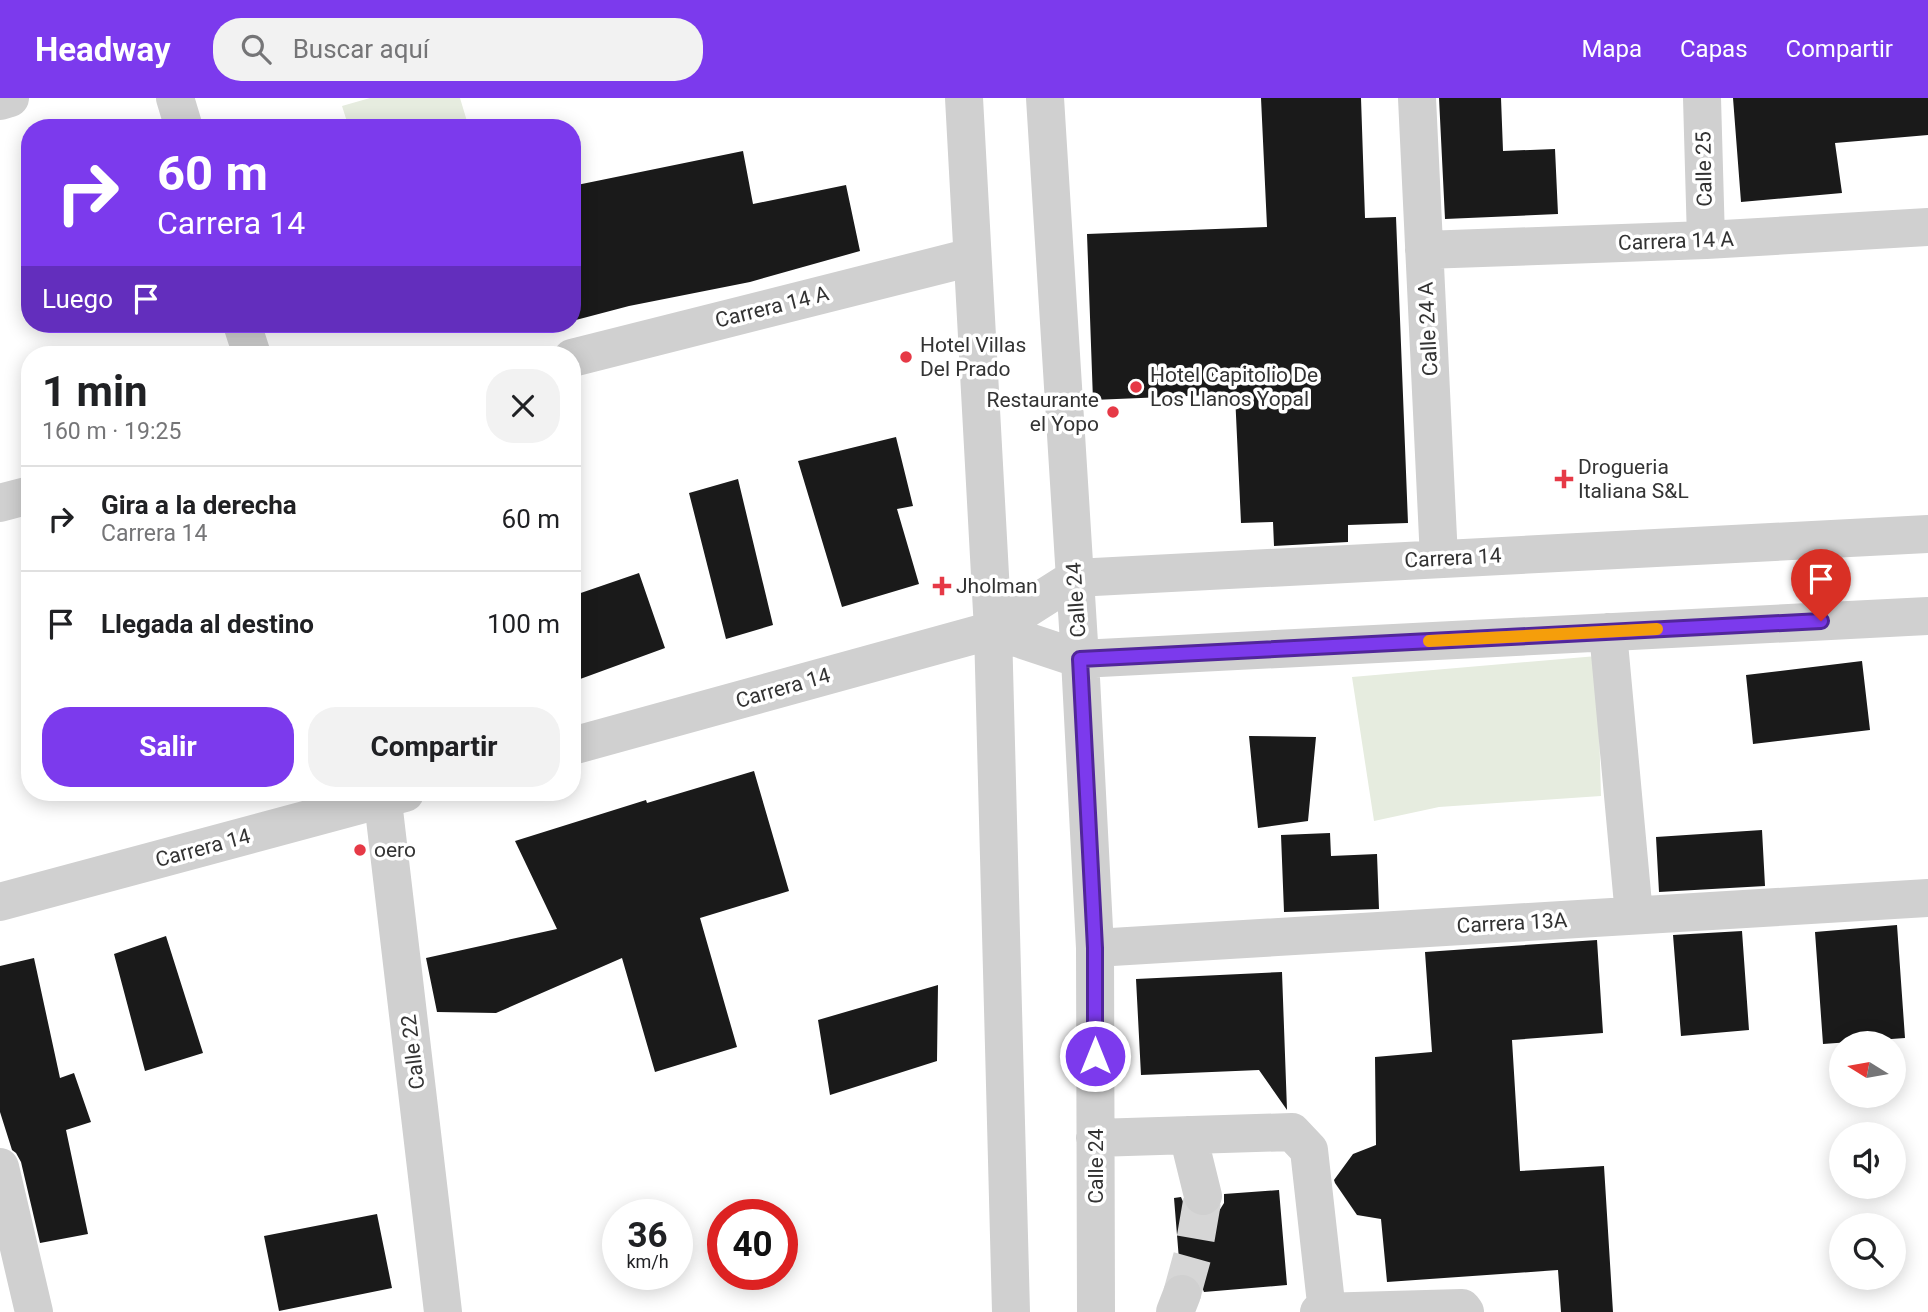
<!DOCTYPE html>
<html lang="es">
<head>
<meta charset="utf-8">
<style>
  body { margin:0; font-family:Roboto,sans-serif; background:#f2f2f2; color:#202124; height:100vh; display:flex; flex-direction:column; font-size:26px; white-space:nowrap }
  * { box-sizing:border-box; margin:0 }
  p { font-size:23px; color:#757577 }
  .icon { flex:none; width:38px; height:38px; fill:none; stroke:currentColor; stroke-width:2; stroke-linecap:round; stroke-linejoin:round }
  .map { position:relative; flex:1; overflow:hidden }
  .drawer { position:absolute; left:21px; top:248px; width:560px; height:455px; display:flex; flex-direction:column; background:#fff; border-radius:28px; box-shadow:0 4px 18px #0003 }
  .drawer>* { flex:none }
  .top-card { position:absolute; left:21px; top:21px; width:560px; height:214px; border-radius:28px; box-shadow:0 4px 18px #0003; background:#7c3aed; color:#fff; overflow:hidden }
  .needle { width:46px; rotate:281deg }
  .fabs { position:absolute; left:1829px; top:933px; display:grid; gap:14px }
  .fabs a { display:grid; place-items:center; width:77px; height:77px; border-radius:50%; background:#fff; box-shadow:0 4px 18px #0003; font-size:35px }
  .speed { position:absolute; left:602px; top:1101px; display:flex; gap:14px; font-size:35px; font-weight:700; text-align:center }
  .speed>* { display:grid; place-content:center; width:91px; height:91px; border-radius:50%; background:#fff; box-shadow:0 4px 18px #0003; line-height:1 }
  .speed small { font-size:18px; font-weight:400 }
  .speed .limit { border:10px solid #d22; background:#fff; color:#111 }
  .pin { position:absolute; display:grid; place-items:center; width:60px; height:60px; color:#fff; margin:-72px -30px; border-radius:50% 50% 50% 0; rotate:-45deg; box-shadow:0 0 7px #0007 }
  .pin .icon { rotate:45deg }
  .me { position:absolute; width:77px; margin:-38px; rotate:0deg; stroke-linejoin:round; filter:drop-shadow(0 0 5px #0008) }
  .turn { display:flex; align-items:center; gap:24px; height:147px; padding:0 21px; font-size:32px }
  .turn .icon { width:91px; height:91px; stroke-width:2.5 }
  .turn b { display:block; font-size:49px; line-height:60px }
  .then { display:flex; align-items:center; height:66px; padding:0 21px; background:#0003; gap:14px; font-size:26px }
  .round { display:grid; place-items:center; flex:none; width:74px; height:74px; border-radius:28px; background:#f2f2f2 }
  .overview { display:flex; align-items:center; justify-content:space-between; height:119px; padding:0 21px }
  h1 { font-size:42px; font-weight:700; line-height:52px }
  .button { display:flex; gap:14px; margin-top:auto; padding:14px 21px }
  .button a { flex:1; height:80px; border-radius:28px; background:#7c3aed; color:#fff; font-size:28px; font-weight:700; line-height:80px; text-align:center }
  .button a+a { background:#f2f2f2; color:#202124 }
  ul { padding:0; list-style:none }
  li { display:flex; align-items:center; gap:21px; height:105px; padding:0 21px; border-top:2px solid #e0e0e0 }
  li div { flex:1 }
  li b { display:block; font-size:26px }
  li em { font-style:normal }
  header { display:flex; align-items:center; gap:42px; box-sizing:border-box; height:98px; padding:0 35px; background:#7c3aed; color:#fff }
  header strong { font-size:33px }
  nav { display:flex; gap:38px; margin-inline-start:auto; font-size:24px }
  .search { width:490px; height:63px; background:#f2f2f2; display:flex; align-items:center; gap:18px; box-sizing:border-box; padding:0 24px; border-radius:28px; color:#757577; font-size:26px }
  .map>svg:first-child { display:block }
  .green { fill:#e6ecdf }
  .building { fill:#1a1a1a }
  .lines { fill:none; stroke-linecap:round; stroke-linejoin:round }
  .minor-tunnel { stroke:#d6d6d6; stroke-width:38; stroke-dasharray:38 19; stroke-linecap:butt }
  .minor { stroke:#d0d0d0; stroke-width:38 }
  .route-casing { stroke:#51269a; stroke-width:18 }
  .route { stroke:#7c3aed; stroke-width:12 }
  .slow { stroke:#f59e0b; stroke-width:12 }
  .poi-dot { fill:#e63946; stroke:#fff; stroke-width:2.5 }
  .labels { text-anchor:middle; dominant-baseline:central; stroke-width:7; stroke-linejoin:round; paint-order:stroke }
  .street-label { font-size:21px; fill:#333; stroke:#fff }
  .poi-label { font-size:21px; fill:#333; stroke:#fff; text-anchor:start }
</style>
</head>
<body>
<header>
<strong>Headway</strong>
<div class="search"><svg class="icon" aria-label="search" viewBox="0 0 24 24"><circle cx="10" cy="10" r="6"/><path d="M15 15l6 6"/></svg>Buscar aquí</div>
<nav><a>Mapa</a><a>Capas</a><a>Compartir</a></nav>
</header>
<div class="map">
<svg width="1928" height="1214" viewBox="0 0 1928 1214">
  <rect width="100%" height="100%" fill="#fff"/>
  <path class="green" d="M370 0H460L469 30H349L342 8Z
    M1597 558 1601 698 1439 709 1374 723 1352 579Z"/>
  <path class="building" d="M1261 0H1361L1365 120 1396 119 1408 425 1348 427V444L1274 448 1273 424 1241 425 1235 296 1093 302 1087 136 1267 129Z
    M1439 0H1501L1503 53 1555 51 1558 116 1445 121Z
    M1733 0H1928V37L1835 45 1842 95 1741 104Z
    M743 53 753 106 846 87 860 153 750 184 629 208 572 223V88Z
    M896 339 913 408 897 411 919 486 842 509 798 363Z
    M738 381 773 527 726 541 689 395Z
    M639 475 665 550 572 584V498Z
    M1862 563 1870 632 1753 646 1746 577Z
    M1249 638 1316 639 1308 723 1258 730Z
    M754 673 789 793 700 820 737 949 655 974 622 860 496 915 437 914 426 860 557 831 515 743 646 702 647 705Z
    M1762 732 1765 788 1659 794 1656 739Z
    M1330 735 1331 758 1377 756 1379 811 1284 814 1281 737Z
    M1897 827 1905 940 1823 946 1815 834Z
    M1742 833 1749 932 1681 938 1673 837Z
    M166 838 203 955 145 973 114 856Z
    M1597 842 1603 935 1512 942 1520 1073 1604 1068 1613 1214H1561L1558 1172 1387 1184 1381 1121 1357 1117 1335 1085 1334 1082 1353 1056 1376 1047 1375 959 1432 954 1425 854Z
    M34 860 60 980 74 975 91 1024 66 1032 88 1136 40 1145 21 1064 16 1055 12 1052 0 1014V868Z
    M1282 874 1287 1012 1259 972 1141 977 1136 881Z
    M938 887 937 963 830 997 818 922Z
    M1279 1092 1287 1187 1204 1194 1199 1182 1191 1176 1180 1174 1174 1100 1181 1099 1187 1113 1196 1119H1208L1219 1113 1224 1105V1096Z
    M377 1116 392 1190 279 1213 264 1138Z"/>
  <g class="lines">
    <path class="minor-tunnel" d="M1182 1196 1193 1156 1203 1098"/>
    <path class="minor" d="M175 0 184 30
      M964 0 993 532 1011 1214
      M1045 0 1080 561 1095 850 1096 1214
      M1417 0 1439 461
      M1702 0 1706 142
      M0 3 10 0
      M1424 152 1706 142 1928 129
      M242 226 252 257
      M572 260 972 159
      M0 405 30 397
      M993 532 1080 561 1928 518
      M1608 534 1634 817
      M572 648 993 532 1075 480 1928 436
      M382 695 443 1214
      M0 804 405 695
      M1095 850 1928 800
      M1188 1037 1203 1098
      M1095 1040 1292 1034 1309 1052 1327 1214
      M0 1069 34 1214
      M1175 1214 1182 1196
      M1319 1214 1462 1210 1465 1214"/>
  </g>
  <g class="lines">
    <defs>
      <path id="route" d="M1095 958V850L1080 561 1821 523"/>
    </defs>
    <use href="#route" class="route-casing"/>
    <use href="#route" class="route"/>
    <path class="slow" d="M1429 543 1657 531"/>
  </g>
  <g class="poi-dot">
    <circle cx="906" cy="259" r="7"/>
    <circle cx="1136" cy="289" r="7"/>
    <circle cx="1113" cy="314" r="7"/>
    <path d="M1560.5 370.5h7v7h7v7h-7v7h-7v-7h-7v-7h7z"/>
    <path d="M938.5 477.5h7v7h7v7h-7v7h-7v-7h-7v-7h7z"/>
    <circle cx="360" cy="752" r="7"/>
  </g>
  <g class="labels">
    <g class="street-label">
      <text transform="translate(1704 71) rotate(-91)">Calle 25</text>
      <text transform="translate(1676 143) rotate(-2)">Carrera 14 A</text>
      <text transform="translate(772 209) rotate(-14)">Carrera 14 A</text>
      <text transform="translate(1428 231) rotate(-93)">Calle 24 A</text>
      <text transform="translate(1453 460) rotate(-3)">Carrera 14</text>
      <text transform="translate(1076 502) rotate(-94)">Calle 24</text>
      <text transform="translate(783 590) rotate(-16)">Carrera 14</text>
      <text transform="translate(203 750) rotate(-15)">Carrera 14</text>
      <text transform="translate(1512 825) rotate(-3)">Carrera 13A</text>
      <text transform="translate(413 954) rotate(-97)">Calle 22</text>
      <text transform="translate(1096 1068) rotate(-90)">Calle 24</text>
    </g>
    <g class="poi-label">
      <text x="920" y="247">Hotel Villas<tspan x="920" dy="24">Del Prado</tspan></text>
      <text x="1150" y="277">Hotel Capitolio De<tspan x="1150" dy="24">Los Llanos Yopal</tspan></text>
      <text x="1099" y="302" text-anchor="end">Restaurante<tspan x="1099" dy="24">el Yopo</tspan></text>
      <text x="1578" y="369">Drogueria<tspan x="1578" dy="24">Italiana S&amp;L</tspan></text>
      <text x="956" y="488">Jholman</text>
      <text x="374" y="752">oero</text>
    </g>
  </g>
</svg>
<div class="fabs">
<a><svg class="needle" viewBox="-14 -14 28 28"><path d="M0-13l5 13h-10z" fill="#e53935"/><path d="M0 13l5-13h-10z" fill="#757577"/></svg></a>
<a><svg class="icon" aria-label="sound" viewBox="0 0 24 24"><path d="M4 9h4l5-4v14l-5-4H4zM17 9q2 3 0 6"/></svg></a>
<a><svg class="icon" aria-label="search" viewBox="0 0 24 24"><circle cx="10" cy="10" r="6"/><path d="M15 15l6 6"/></svg></a>
</div>
<div class="speed"><div>36<small>km/h</small></div><div class="limit">40</div></div>
<div class="pin" style="left:1821px;top:523px;background:#d93025"><svg class="icon" aria-label="arrive" viewBox="0 0 24 24"><path d="M6 21V4h12l-3 4 3 4H6"/></svg></div>
<svg class="me" style="left:1095px;top:958px" viewBox="-20 -20 40 40"><circle r="17" fill="#7c3aed" stroke="#fff" stroke-width="3"/><path d="M0-11L8 9 0 5-8 9z" fill="#fff"/></svg>
<div class="top-card">
<div class="turn"><svg class="icon" aria-label="right" viewBox="0 0 24 24"><path d="M7 20v-9h11M14 6l5 5-5 5"/></svg><div><b>60 m</b>Carrera 14</div></div>
<div class="then">Luego<svg class="icon" aria-label="arrive" viewBox="0 0 24 24"><path d="M6 21V4h12l-3 4 3 4H6"/></svg></div>
</div>
<section class="drawer">
<div class="overview"><div><h1>1 min</h1><p>160 m · 19:25</p></div><a class="round"><svg class="icon" aria-label="close" viewBox="0 0 24 24"><path d="M6 6l12 12M18 6L6 18"/></svg></a></div>
<ul>
<li><svg class="icon" aria-label="right" viewBox="0 0 24 24"><path d="M7 20v-9h11M14 6l5 5-5 5"/></svg><div><b>Gira a la derecha</b><p>Carrera 14</p></div><em>60 m</em></li>
<li><svg class="icon" aria-label="arrive" viewBox="0 0 24 24"><path d="M6 21V4h12l-3 4 3 4H6"/></svg><div><b>Llegada al destino</b></div><em>100 m</em></li>
</ul>
<div class="button"><a>Salir</a><a>Compartir</a></div>
</section>
</div>
</body>
</html>
